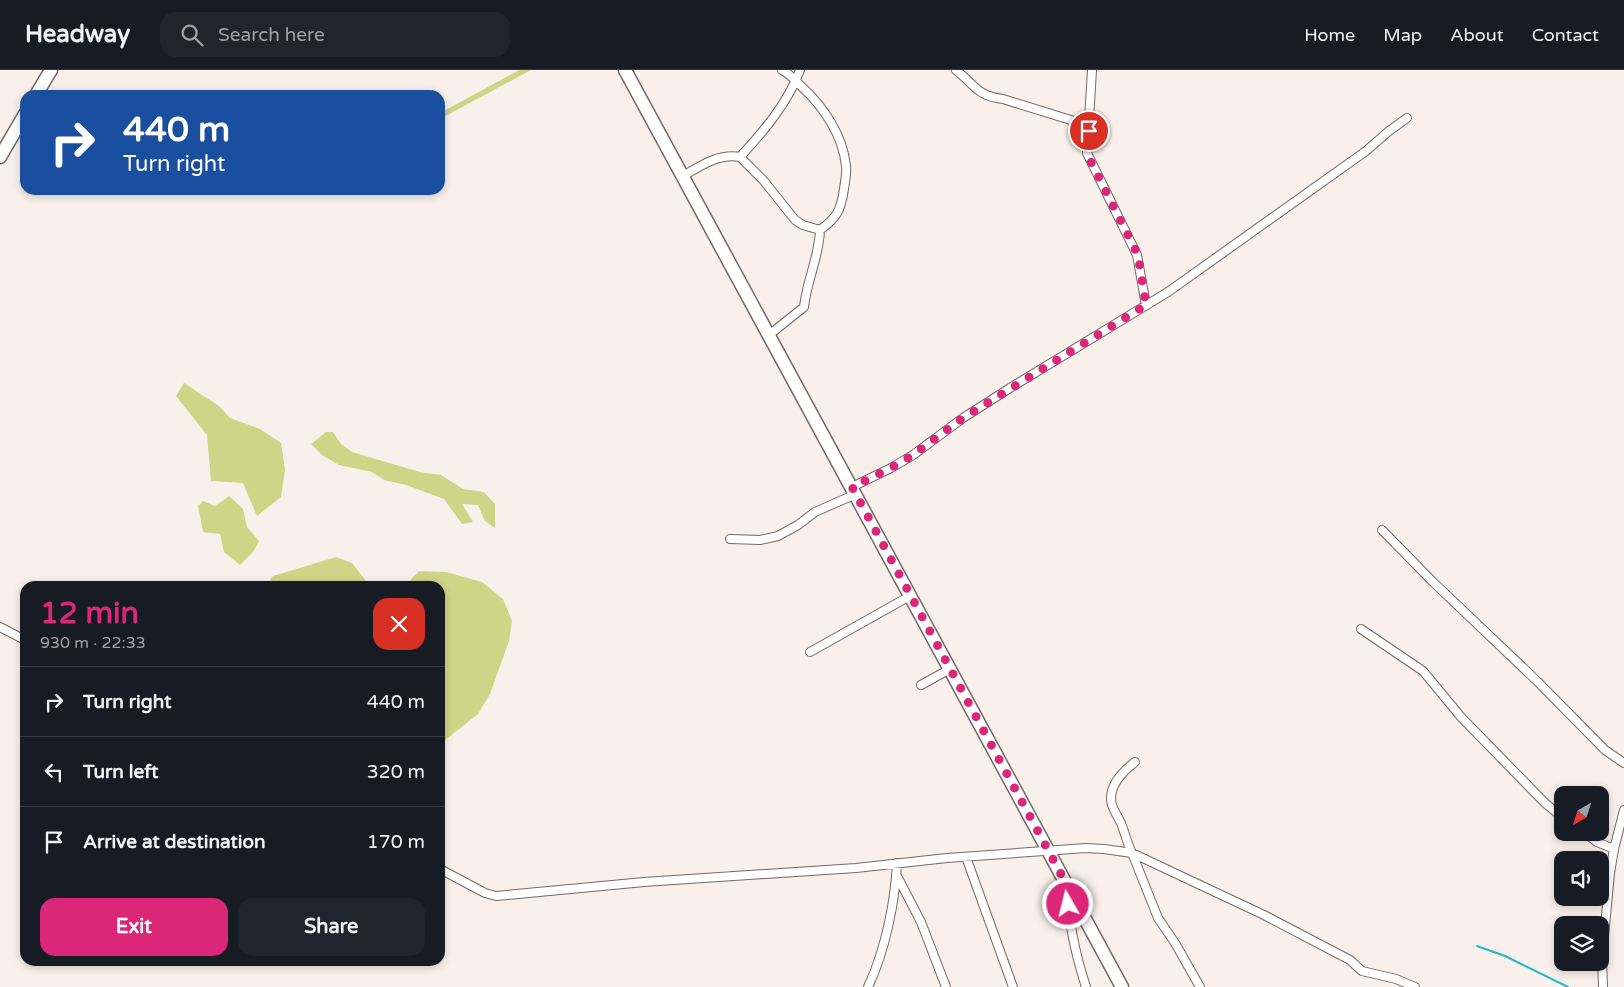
<!DOCTYPE html>
<html lang="en">
<head>
<meta charset="utf-8">
<style>
  body { margin:0; font-family:"Varela Round",sans-serif; background:#20242c; color:#f1f3f6; height:100vh; display:flex; flex-direction:column; font-size:19px; white-space:nowrap }
  * { box-sizing:border-box; margin:0 }
  p { font-size:16px; color:#9ea1a6 }
  .icon { flex:none; width:28px; height:28px; fill:none; stroke:currentColor; stroke-width:2; stroke-linecap:round; stroke-linejoin:round }
  .map { position:relative; flex:1; overflow:hidden }
  .sheet { position:absolute; left:20px; top:511px; width:425px; height:385px; display:flex; flex-direction:column; background:#171b24; border-radius:15px; box-shadow:0 2px 8px #0003 }
  .sheet>* { flex:none }
  .guide { position:absolute; left:20px; top:20px; width:425px; height:105px; border-radius:15px; box-shadow:0 2px 8px #0003; background:#1a4fa0; color:#fff; overflow:hidden }
  .needle { width:32px; rotate:219deg }
  .fabs { position:absolute; left:1554px; top:716px; display:grid; gap:10px }
  .fabs a { display:grid; place-items:center; width:55px; height:55px; border-radius:10px; background:#171b24; box-shadow:0 2px 8px #0003; font-size:25px }
  .pin { position:absolute; display:grid; place-items:center; width:42px; height:42px; color:#fff; margin:-21px; border:2px solid #fff; border-radius:50%; box-shadow:0 1px 5px #0007 }
  .me { position:absolute; width:55px; margin:-28px; rotate:352deg; stroke-linejoin:round; filter:drop-shadow(0 0 4px #0008) }
  .turn { display:flex; align-items:center; gap:18px; height:105px; padding:0 20px; font-size:22px }
  .turn .icon { width:65px; height:65px; stroke-width:2.5 }
  .turn b { display:block; font-size:35px; line-height:42px }
  .round { display:grid; place-items:center; flex:none; width:52px; height:52px; border-radius:15px; background:#20242c }
  .head { display:flex; align-items:center; justify-content:space-between; height:85px; padding:0 20px }
  h1 { font-size:30px; font-weight:800; line-height:38px; color:#db2777 }
  .cta { display:flex; gap:10px; margin-top:auto; padding:10px 20px }
  .cta a { flex:1; height:58px; border-radius:15px; background:#db2777; color:#fff; font-size:20px; font-weight:800; line-height:58px; text-align:center }
  .cta a+a { background:#20242c; color:#f1f3f6 }
  ul { padding:0; list-style:none }
  li { display:flex; align-items:center; gap:15px; height:70px; padding:0 20px; border-top:1px solid #363941 }
  li div { flex:1 }
  li b { display:block; font-size:19px }
  li em { font-style:normal }
  header { display:flex; align-items:center; gap:30px; box-sizing:border-box; height:70px; padding:0 25px; background:#171b24; border-bottom:1px solid #363941 }
  header strong { font-size:24px }
  nav { display:flex; gap:28px; margin-inline-start:auto; font-size:18px }
  .search { width:350px; height:45px; background:#20242c; display:flex; align-items:center; gap:12px; box-sizing:border-box; padding:0 18px; border-radius:15px; color:#9ea1a6; font-size:19px }
  .map>svg:first-child { display:block }
  .green { fill:#d0d486 }
  .lines { fill:none; stroke-linecap:round; stroke-linejoin:round }
  .stream { stroke:#28b7c6; stroke-width:2 }
  .street-casing { stroke:#726966; stroke-width:10 }
  .primary-casing { stroke:#726966; stroke-width:15 }
  .street { stroke:#fff; stroke-width:8 }
  .primary { stroke:#fff; stroke-width:12 }
  .route { stroke:#db2777; stroke-width:9; stroke-dasharray:0 16.2 }
</style>
</head>
<body>
<header>
<strong>Headway</strong>
<div class="search"><svg class="icon" aria-label="search" viewBox="0 0 24 24"><circle cx="10" cy="10" r="6"/><path d="M15 15l6 6"/></svg>Search here</div>
<nav><a>Home</a><a>Map</a><a>About</a><a>Contact</a></nav>
</header>
<div class="map">
<svg width="1624" height="917" viewBox="0 0 1624 917">
  <rect width="100%" height="100%" fill="#f9f0eb"/>
  <path class="green" d="M519 0H531L440 49V43Z
    M184 313 219 336 230 348 260 359 281 373 285 400 281 427 257 446 243 413 211 411 207 365 176 326Z
    M326 362H333L341 374 352 382 420 402 441 405 463 419 484 422 495 434V458L485 451 478 435 462 434 473 452 462 454 444 429 406 415 384 410 372 402 339 395 322 385 311 374Z
    M229 426 243 439 247 457 259 471 253 482 240 495 224 482 220 464 203 462 198 436 203 431 215 436Z
    M336 487 352 493 370 516H266L273 506Z
    M419 501 446 502 482 512 503 529 512 551 509 571 490 624 478 644 440 674V516H405Z"/>
  <g class="lines">
    <path class="stream" d="M1477 876 1505 886 1568 917"/>
    <defs>
      <path id="street" d="M956 0C975 15 977 26 1003 29L1090 56
        M1092 0 1087 83 1137 185 1146 235
        M740 87 764 111 795 150 803 155 820 160C838 147 841 139 844 119 845 111 847 103 846 96 843 66 824 37 802 17 796 11 790 4 782 0
        M683 106C700 96 719 83 740 87 763 62 788 33 800 0
        M769 265 804 237C807 209 819 188 820 160
        M852 417 891 398 913 385 963 348 1010 318 1168 222 1366 81 1389 61 1407 48
        M1382 460 1432 511 1537 611 1605 680 1624 693
        M730 469 760 470 778 466 798 455 815 442 856 424
        M0 557 25 570
        M1361 559 1423 601 1461 647 1545 733 1562 747
        M810 582 910 526
        M921 615 950 599
        M1135 692C1122 702 1107 717 1112 735 1114 741 1118 747 1121 753 1125 763 1127 773 1132 783L1264 845 1350 890 1362 901 1396 909 1415 917
        M1584 762 1597 772 1614 779
        M966 787 1013 917
        M440 799 485 823 496 826 644 812 856 798 947 788 1086 778 1104 779 1132 783 1158 848 1175 873 1200 917
        M896 804 921 852 946 917
        M1068 821C1068 851 1077 889 1086 917
        M868 917C885 881 895 833 897 793
        M1603 917 1602 888 1610 803 1614 779 1624 740"/>
      <path id="primary" d="M625 0 1122 917
        M36 25 51 0
        M0 87 25 44"/>
    </defs>
    <use href="#street" class="street-casing"/>
    <use href="#primary" class="primary-casing"/>
    <use href="#street" class="street"/>
    <use href="#primary" class="primary"/>
  </g>
  <g class="lines">
    <path class="route" d="M1068 834V817L852 417 891 398 913 385 963 348 1146 235 1138 185 1087 84V72L1089 61"/>
  </g>
</svg>
<div class="fabs">
<a><svg class="needle" viewBox="-14 -14 28 28"><path d="M0-13l5 13h-10z" fill="#e53935"/><path d="M0 13l5-13h-10z" fill="#9ea1a6"/></svg></a>
<a><svg class="icon" aria-label="sound" viewBox="0 0 24 24"><path d="M4 9h4l5-4v14l-5-4H4zM17 9q2 3 0 6"/></svg></a>
<a><svg class="icon" aria-label="layers" viewBox="0 0 24 24"><path d="M12 4l9 5-9 5-9-5zM3 14l9 5 9-5"/></svg></a>
</div>
<div class="pin" style="left:1089px;top:61px;background:#d93025"><svg class="icon" aria-label="arrive" viewBox="0 0 24 24"><path d="M6 21V4h12l-3 4 3 4H6"/></svg></div>
<svg class="me" style="left:1068px;top:834px" viewBox="-20 -20 40 40"><circle r="17" fill="#db2777" stroke="#fff" stroke-width="3"/><path d="M0-11L8 9 0 5-8 9z" fill="#fff"/></svg>
<div class="guide">
<div class="turn"><svg class="icon" aria-label="right" viewBox="0 0 24 24"><path d="M7 20v-9h11M14 6l5 5-5 5"/></svg><div><b>440 m</b>Turn right</div></div>
</div>
<section class="sheet">
<div class="head"><div><h1>12 min</h1><p>930 m · 22:33</p></div><a class="round" style="background:#d93025;color:#fff"><svg class="icon" aria-label="close" viewBox="0 0 24 24"><path d="M6 6l12 12M18 6L6 18"/></svg></a></div>
<ul>
<li><svg class="icon" aria-label="right" viewBox="0 0 24 24"><path d="M7 20v-9h11M14 6l5 5-5 5"/></svg><div><b>Turn right</b></div><em>440 m</em></li>
<li><svg class="icon" aria-label="left" viewBox="0 0 24 24"><path d="M17 20v-9H6M10 6l-5 5 5 5"/></svg><div><b>Turn left</b></div><em>320 m</em></li>
<li><svg class="icon" aria-label="arrive" viewBox="0 0 24 24"><path d="M6 21V4h12l-3 4 3 4H6"/></svg><div><b>Arrive at destination</b></div><em>170 m</em></li>
</ul>
<div class="cta"><a>Exit</a><a>Share</a></div>
</section>
</div>
</body>
</html>
